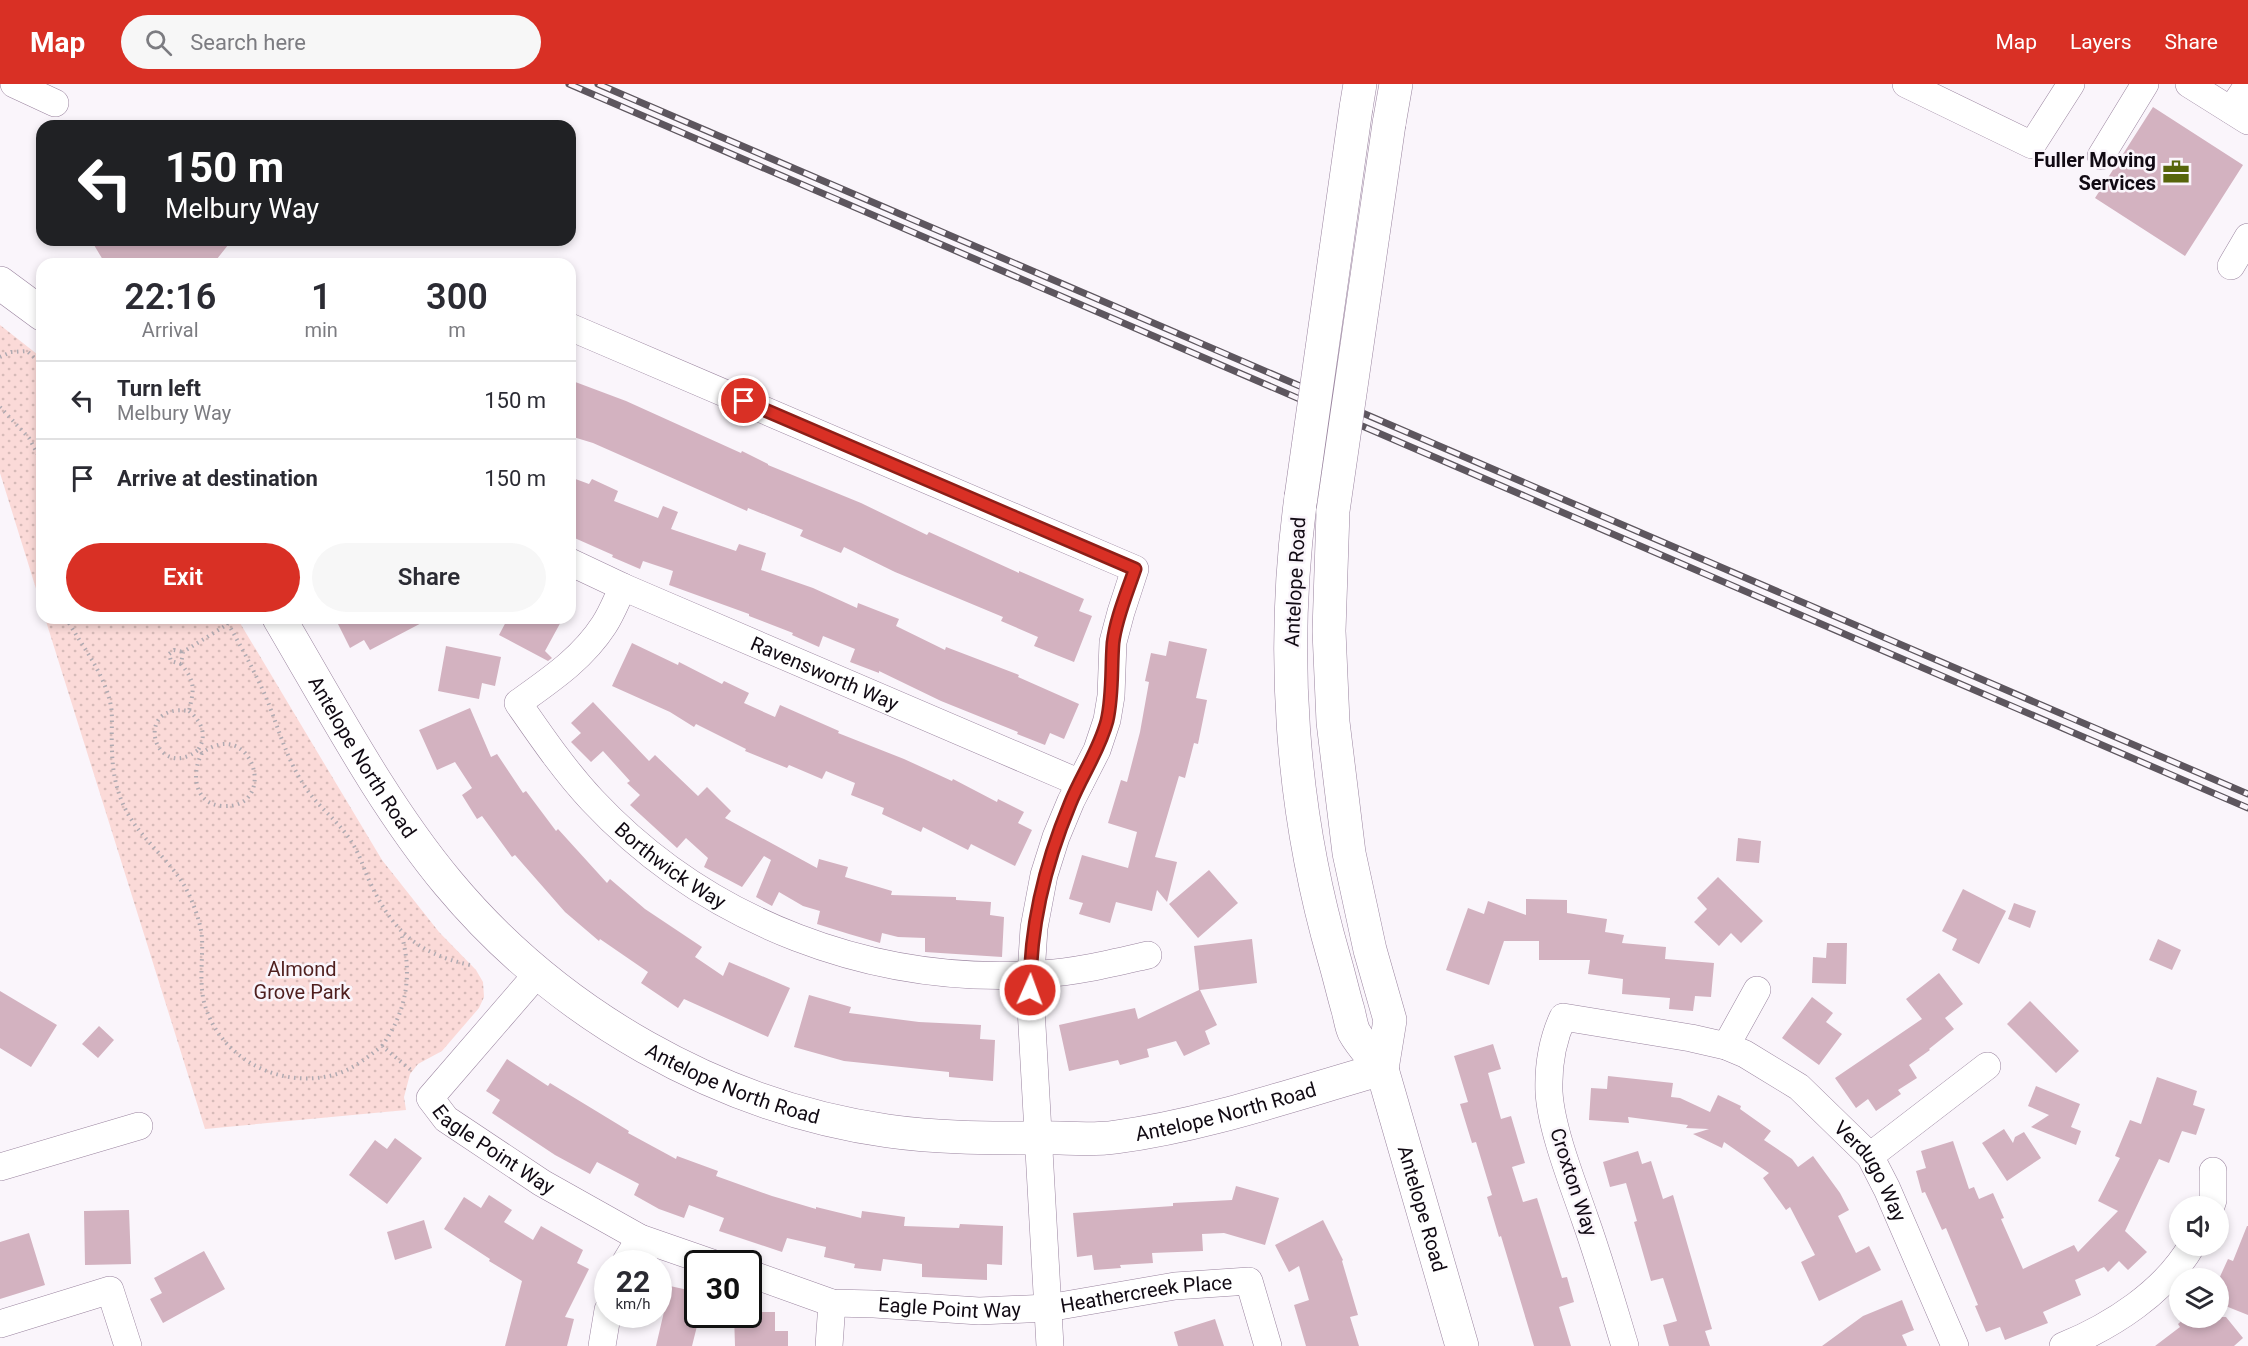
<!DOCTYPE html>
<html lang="en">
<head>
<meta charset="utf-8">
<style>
  body { margin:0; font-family:Roboto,sans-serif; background:#f7f7f7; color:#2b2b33; height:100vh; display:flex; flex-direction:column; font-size:22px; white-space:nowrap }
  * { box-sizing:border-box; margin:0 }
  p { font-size:20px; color:#7c7c81 }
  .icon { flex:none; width:33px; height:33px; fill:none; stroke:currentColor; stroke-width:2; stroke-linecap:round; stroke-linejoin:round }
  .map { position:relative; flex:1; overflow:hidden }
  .side { position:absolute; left:36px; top:174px; width:540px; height:366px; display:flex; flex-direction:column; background:#fff; border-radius:18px; box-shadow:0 3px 9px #0003 }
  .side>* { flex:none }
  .hud { position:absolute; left:36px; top:36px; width:540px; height:126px; border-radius:18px; box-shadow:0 3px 9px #0003; background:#202124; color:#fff; overflow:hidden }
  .controls { position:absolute; left:2169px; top:1112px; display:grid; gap:12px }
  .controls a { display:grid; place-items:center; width:60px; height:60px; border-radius:50%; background:#fff; box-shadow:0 3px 9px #0003; font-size:30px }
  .speed { position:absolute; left:594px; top:1166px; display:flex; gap:12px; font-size:30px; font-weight:700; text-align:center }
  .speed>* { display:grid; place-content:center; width:78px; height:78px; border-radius:50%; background:#fff; box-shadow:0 3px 9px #0003; line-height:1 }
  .speed small { font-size:15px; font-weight:400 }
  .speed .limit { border:3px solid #111; border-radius:9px; background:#fff; color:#111 }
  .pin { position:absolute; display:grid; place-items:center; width:51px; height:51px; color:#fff; margin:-26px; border:3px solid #fff; border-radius:50%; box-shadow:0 2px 6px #0007 }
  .me { position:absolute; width:66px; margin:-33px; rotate:2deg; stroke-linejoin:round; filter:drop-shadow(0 0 4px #0008) }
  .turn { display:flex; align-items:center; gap:21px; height:126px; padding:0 30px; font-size:27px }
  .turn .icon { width:78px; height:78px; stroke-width:2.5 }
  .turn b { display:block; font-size:42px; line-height:51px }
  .eta { display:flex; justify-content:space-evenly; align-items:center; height:102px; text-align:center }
  .eta b { font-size:36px; font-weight:600; line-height:42px }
  .button { display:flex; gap:12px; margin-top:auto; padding:12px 30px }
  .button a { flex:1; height:69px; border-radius:36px; background:#d93025; color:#fff; font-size:24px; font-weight:600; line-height:69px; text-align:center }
  .button a+a { background:#f7f7f7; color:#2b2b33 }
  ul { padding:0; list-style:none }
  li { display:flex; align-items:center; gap:18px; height:78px; padding:0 30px; border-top:2px solid #e1e1e2 }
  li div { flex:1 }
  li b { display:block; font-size:22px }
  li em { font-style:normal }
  header { display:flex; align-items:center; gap:36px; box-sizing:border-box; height:84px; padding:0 30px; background:#d93025; color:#fff }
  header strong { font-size:28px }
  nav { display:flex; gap:33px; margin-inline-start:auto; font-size:21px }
  .search { width:420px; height:54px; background:#f7f7f7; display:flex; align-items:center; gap:15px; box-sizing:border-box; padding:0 21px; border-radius:33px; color:#7c7c81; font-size:22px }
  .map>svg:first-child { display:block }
  .park { fill:url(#park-dots) }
  .building { fill:#d3b2c0 }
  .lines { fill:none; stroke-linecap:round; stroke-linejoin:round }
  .minor-casing { stroke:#9a849f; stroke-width:28 }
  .major-casing { stroke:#9a849f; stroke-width:34 }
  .path { stroke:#b0aab1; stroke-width:4; stroke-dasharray:1.5 4.5; stroke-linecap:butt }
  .minor { stroke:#fff; stroke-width:27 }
  .major { stroke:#fff; stroke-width:33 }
  .rail-casing { stroke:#5d565e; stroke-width:7 }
  .rail { stroke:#faf5fb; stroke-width:4.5; stroke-dasharray:14; stroke-linecap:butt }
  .major-bridge-casing { stroke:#9a849f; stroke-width:34; stroke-linecap:butt }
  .major-bridge { stroke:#fff; stroke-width:33 }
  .route-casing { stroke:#8d1f18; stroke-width:15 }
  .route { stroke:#d93025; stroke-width:10 }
  .labels { text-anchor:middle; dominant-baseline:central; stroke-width:5; stroke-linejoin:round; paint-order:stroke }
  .poi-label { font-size:20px; font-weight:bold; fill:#110a13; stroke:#faf5fb; text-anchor:end }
  .street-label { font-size:20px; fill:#110a13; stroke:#faf5fb }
  .park-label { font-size:20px; fill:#4f1f1e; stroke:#faf5fb }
</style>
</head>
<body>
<header>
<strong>Map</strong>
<div class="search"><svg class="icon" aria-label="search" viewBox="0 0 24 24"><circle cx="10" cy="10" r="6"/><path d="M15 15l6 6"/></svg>Search here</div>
<nav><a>Map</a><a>Layers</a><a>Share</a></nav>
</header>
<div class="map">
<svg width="2248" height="1262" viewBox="0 0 2248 1262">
  <defs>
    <pattern id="park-dots" width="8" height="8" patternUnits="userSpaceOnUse" patternTransform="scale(1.5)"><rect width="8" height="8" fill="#fbdad8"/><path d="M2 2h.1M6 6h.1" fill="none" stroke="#d6bab8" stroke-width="1.8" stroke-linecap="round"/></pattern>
  </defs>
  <rect width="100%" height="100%" fill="#faf5fb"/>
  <path class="park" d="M0 241 42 274V524L0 389Z
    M45 534H237L382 776 439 848 476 886 483 898 484 913 479 924 442 967 418 980 410 990 404 1013 406 1026 205 1045Z"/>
  <path class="building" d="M2153 23 2243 81 2185 172 2095 114Z
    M91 156H232L213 180H108L103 176Z
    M570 296 626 317 741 369 742 367 768 380V381L861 419 927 451 929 448 1019 489V487L1084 515 1079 527 1092 532 1074 578 1034 562 1038 553 1001 537 1003 533 895 488 844 463 841 469 800 452 803 446 748 424 747 427 593 359 570 352Z
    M570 393 589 400 592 395 618 407 614 417 658 434 663 422 678 428 671 445 736 467 739 460 766 469 761 486 813 504 857 524 858 519 899 535 896 542 945 566 946 563 1019 591 1018 593 1079 620 1064 655 1050 649 1045 661 1017 650 1018 648 941 617 879 587V589L850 578 855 565 823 552 819 563 792 551 793 549 749 532V530L669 501 673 487 643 477 640 485 612 473 613 471 570 452Z
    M335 534H431L370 566 364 556 350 564Z
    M508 534H563L545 567 552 574 548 577 499 551Z
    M1169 557 1207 565 1196 614 1207 616 1198 660 1194 659 1185 694 1179 692 1155 773 1177 778 1167 818 1157 806 1152 827 1116 818 1110 839 1079 830 1083 819 1069 815 1082 771 1128 784 1137 748 1108 739 1121 696 1127 698 1140 648 1149 598 1145 597 1151 569 1166 572Z
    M632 559 678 581 679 578 722 600 724 597 749 609 744 619 775 633 780 621 839 647 838 649 904 675 952 697 953 695 997 718 998 715 1024 728 1018 739 1032 746 1015 782 971 760 968 766 923 743 921 748 882 730 884 724 851 711 855 699 826 687 822 695 789 681 787 684 745 667 746 665 696 640 694 643 670 628 612 602Z
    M446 562 501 573 495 602 482 599 479 615 438 607Z
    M593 618 649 677 655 671 698 712 707 703 731 727 725 734 817 784 819 775 848 783 845 793 892 807 891 811 956 813V816L991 818 990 831 1004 833 1002 873 925 868V854L898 853 882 849 880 859 849 850 817 840 820 827 803 822 779 808 772 822 756 813 771 776 764 772 742 803 704 783 708 774 686 754 677 764 630 721 640 711 627 699 630 697 603 667 591 678 571 658 581 649 571 639Z
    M470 624 491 673 497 670 523 709 526 707 556 747 558 745 607 799 610 795 645 825 702 863 695 873 723 892 729 878 790 904 768 953 684 915 678 924 641 899 648 888 600 855 599 857 565 828 515 771 512 773 482 732 477 735 462 711 472 704 455 678 437 686 419 646Z
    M1738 754 1761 757 1759 779 1736 777Z
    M1209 786 1238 819 1198 854 1169 820Z
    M1718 793 1763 837 1741 859 1731 849 1719 862 1694 838 1707 825 1697 814Z
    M1963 805 2006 827 1979 880 1952 866 1957 855 1942 847Z
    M1526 815 1567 816V829L1607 835 1605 848 1624 851 1622 859 1666 863 1665 875 1714 879 1711 913 1695 912 1693 927 1669 925 1670 914 1622 910 1623 895 1588 890 1590 876H1539V857H1504L1489 901 1446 886 1468 824 1484 830 1488 817 1526 831Z
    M2014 819 2036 827 2030 844 2008 835Z
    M1252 855 1257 899 1200 906 1217 941 1205 947 1210 960 1184 972 1176 957 1147 965 1149 973 1120 981 1118 976 1069 987 1059 941 1135 924 1138 935 1199 906 1194 862Z
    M2158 855 2181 866 2172 886 2149 876Z
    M1827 859H1847L1846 900 1812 899 1813 873 1826 874Z
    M1939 889 1963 920 1945 934 1954 945 1929 965 1930 966 1909 981 1917 994 1898 1006 1901 1010 1876 1027 1868 1015 1856 1024 1835 994 1922 935 1906 915Z
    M0 907 57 941 31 983 0 964Z
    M809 911 851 923 849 929 919 938 981 941 980 955 995 956 993 997 949 993V988L844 977 794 963Z
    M1812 913 1833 929 1826 938 1842 950 1819 981 1782 954Z
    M2030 917 2079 967 2056 989 2007 940Z
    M99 942 114 956 98 974 82 960Z
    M1493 960 1501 985 1488 989 1501 1035 1511 1032 1525 1079 1512 1083 1523 1118 1537 1114 1562 1194 1567 1193 1574 1218 1559 1223 1571 1262H1534L1501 1152 1499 1153 1487 1113 1492 1111 1476 1058 1472 1059 1460 1020 1468 1018 1454 972Z
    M507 975 548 1002 550 999 629 1047 628 1049 676 1075 677 1072 718 1087 716 1092 772 1112 816 1125V1123L861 1134 862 1127 905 1133 904 1142 959 1144 960 1140 1003 1142 1002 1181 987 1180V1196L922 1193V1180L883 1175 881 1187 854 1184 855 1180 824 1173 826 1163 787 1154 782 1168 719 1147 724 1134 689 1121 684 1134 659 1125 634 1111 639 1100 597 1078 590 1090 555 1071 492 1029 500 1016 486 1007Z
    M1608 992 1673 999 1671 1013 1680 1014 1710 1028 1718 1011 1741 1022 1740 1025 1771 1047 1764 1056 1792 1075 1798 1083 1813 1072 1840 1109 1849 1126 1838 1132 1856 1169 1869 1162 1881 1186 1819 1217 1801 1178 1815 1171 1790 1123 1786 1126 1763 1094 1769 1089 1724 1058 1722 1064 1693 1050 1709 1045 1686 1044 1688 1041 1628 1033 1629 1039 1589 1036 1591 1004 1607 1005Z
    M2157 993 2197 1007 2193 1021 2205 1025 2196 1051 2182 1047 2169 1079 2159 1075 2125 1147 2147 1168 2128 1186 2119 1177 2108 1188 2104 1183 2075 1196 2081 1211 2043 1228 2048 1239 2005 1256 2000 1243 1986 1248 1975 1222 1978 1221 1946 1144 1942 1146 1925 1108 1922 1109 1916 1087 1926 1084 1921 1067 1953 1057 1969 1105 1974 1103 1979 1115 1993 1109 2004 1134 2001 1135 2023 1185 2074 1161 2078 1168 2118 1127 2098 1117 2120 1074 2115 1072 2130 1036 2141 1040Z
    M2036 1002 2080 1020 2071 1043 2081 1047 2076 1061 2031 1043 2049 1031 2028 1022Z
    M2004 1045 2013 1059 2015 1053 2024 1048 2041 1074 2007 1097 1982 1059Z
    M395 1054 422 1074 387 1120 349 1091 375 1056 387 1065Z
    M1638 1067 1642 1080 1651 1077 1663 1115 1673 1111 1712 1245 1705 1247 1710 1262H1669L1663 1241 1677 1237 1663 1194 1651 1197 1634 1138 1637 1137 1626 1099 1610 1103 1603 1078Z
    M1236 1102 1279 1114 1265 1161 1224 1149 1202 1150 1203 1167 1152 1169 1153 1179 1120 1181 1121 1184 1094 1186 1092 1171 1077 1173 1073 1129 1173 1122V1119L1232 1116Z
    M489 1111 512 1126 504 1138 533 1156 541 1142 583 1166 577 1179 589 1185 565 1233 574 1235 567 1262H505L522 1197 489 1177 490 1175 444 1145 464 1113 481 1124Z
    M129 1126 131 1180 85 1181 84 1127Z
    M424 1136 432 1164 395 1176 387 1148Z
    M1323 1136 1343 1176 1342 1177 1358 1231 1350 1233 1359 1262H1306L1294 1221 1309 1216 1299 1182 1289 1188 1275 1161Z
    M2247 1142H2248V1231L2218 1219V1197L2228 1175 2233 1177Z
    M29 1149 45 1201 0 1215V1158Z
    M204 1167 225 1205 163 1239 150 1215 162 1209 154 1194Z
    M670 1202 697 1208 698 1238 692 1262H656Z
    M1902 1216 1914 1246 1902 1251 1907 1262H1822L1863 1232Z
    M748 1228H775V1247H788V1262H735L734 1230Z
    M2186 1233H2226L2243 1254 2234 1262H2155L2180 1243 2178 1240Z
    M1215 1235 1224 1262H1178L1174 1248Z"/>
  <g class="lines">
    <defs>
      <g id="minor">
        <path d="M14 0 55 19"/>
        <path d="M1906 0 2032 61 2071 0"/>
        <path d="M2189 0 2248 37"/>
        <path d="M2231 26 2248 1"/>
        <path d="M2101 72 2145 0"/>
        <path d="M2231 182 2248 153"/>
        <path d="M570 243 1135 485 1121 528 1113 558 1111 612 1107 636 1097 666 1071 717 1056 753 1044 791 1034 844 1030 906 1050 1262"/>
        <path id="s1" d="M570 478 623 503 1080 699"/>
        <path id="s2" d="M623 503C617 515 612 529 604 541 582 575 550 596 518 619 541 652 564 686 592 716 707 839 874 902 1041 890 1077 888 1113 879 1148 871"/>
        <path id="s3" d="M538 889 430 1014 446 1035 542 1099 640 1154 712 1179"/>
        <path d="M1726 962 1757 906"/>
        <path d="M1870 1072 1987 982"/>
        <path d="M0 1083 139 1042"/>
        <path d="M2211 1122 2213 1116V1087"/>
        <path d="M625 1179 640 1154"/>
        <path id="s4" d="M748 1189 832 1219 874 1220 979 1227 1048 1224 1175 1202 1249 1197 1268 1262"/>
        <path d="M0 1240 110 1206 128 1262"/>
        <path d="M602 1262 608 1226"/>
        <path d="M829 1262 832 1219"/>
        <path id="s5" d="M1625 1262C1612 1219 1600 1177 1585 1135 1573 1100 1551 1045 1549 1008 1548 981 1552 957 1563 933L1691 954 1726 962 1745 970 1799 1003 1870 1072 1887 1105 1955 1262"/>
        <path d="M2063 1262C2112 1242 2165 1208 2192 1161"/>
      </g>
      <g id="major">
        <path d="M1356 24 1360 0"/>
        <path d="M1389 40 1396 0"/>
        <path d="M0 199 42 230"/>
        <path id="s6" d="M1301 413C1280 566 1291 725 1334 874 1339 891 1343 909 1348 926 1350 933 1351 942 1354 948 1361 961 1373 973 1382 985L1462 1262"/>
        <path d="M1333 427 1329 547 1333 638 1349 769 1370 866 1390 936 1382 985"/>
        <path id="s7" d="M279 534C331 622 383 721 448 799 557 930 719 1023 888 1047 937 1054 986 1054 1035 1054 1062 1053 1090 1057 1116 1053 1206 1041 1294 1010 1382 985"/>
      </g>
    </defs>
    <use href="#minor" class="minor-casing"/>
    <use href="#major" class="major-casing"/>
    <path class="path" d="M0 273 11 268 27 267 42 281
      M0 323 29 354 42 378
      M66 534C83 564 104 588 111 622 113 635 111 649 112 663 112 683 115 702 123 720 139 757 176 778 191 815 196 827 201 841 202 854 203 875 199 897 204 918 219 976 284 1008 340 989 356 983 369 972 382 962L412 987
      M225 534C239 559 253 584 265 611 277 639 285 671 302 698 315 721 337 735 351 757 359 769 363 782 368 794 391 845 415 869 470 881
      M181 580 171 577 169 570 174 566 183 568
      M189 627C201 637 208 651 198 666
      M202 669C191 689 194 720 222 722 280 726 253 631 202 669L198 666C155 700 131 618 189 627 194 605 196 598 181 580L183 568 228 540
      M382 962C407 927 413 890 401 849"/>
    <use href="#minor" class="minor"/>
    <use href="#major" class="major"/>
    <defs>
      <path id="rail" d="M569 0 2248 724
        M598 0 2248 710"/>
    </defs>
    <use href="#rail" class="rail-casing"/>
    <use href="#rail" class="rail"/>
    <defs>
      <path id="major-bridge" d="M1301 413 1356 24
        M1333 427 1389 40"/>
    </defs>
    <use href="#major-bridge" class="major-bridge-casing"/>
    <use href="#major-bridge" class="major-bridge"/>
  </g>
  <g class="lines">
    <defs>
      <path id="route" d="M744 317 1135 485C1127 509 1116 534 1113 559 1111 585 1113 611 1107 637 1099 667 1081 692 1070 720 1045 780 1030 841 1030 906"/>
    </defs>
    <use href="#route" class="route-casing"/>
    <use href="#route" class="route"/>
  </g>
  <defs>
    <symbol id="office-bare" viewBox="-9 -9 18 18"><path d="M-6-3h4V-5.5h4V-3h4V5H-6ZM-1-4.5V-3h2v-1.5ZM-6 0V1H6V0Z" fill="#57650b" stroke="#faf5fb" stroke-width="2.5" paint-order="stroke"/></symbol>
  </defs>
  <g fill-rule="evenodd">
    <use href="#office-bare" x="2157" y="69" width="38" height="38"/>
  </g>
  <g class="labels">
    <g class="poi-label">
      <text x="2156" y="76">Fuller Moving<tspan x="2156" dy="23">Services</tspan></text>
    </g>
    <g class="street-label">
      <text transform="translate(1295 498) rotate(-87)">Antelope Road</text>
      <text stroke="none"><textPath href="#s1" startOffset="278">Ravensworth Way</textPath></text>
      <text stroke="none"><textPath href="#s7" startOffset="162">Antelope North Road</textPath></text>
      <text stroke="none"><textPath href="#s2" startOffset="384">Borthwick Way</textPath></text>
      <text stroke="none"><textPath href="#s7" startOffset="668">Antelope North Road</textPath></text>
      <text stroke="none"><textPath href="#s7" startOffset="1172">Antelope North Road</textPath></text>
      <text stroke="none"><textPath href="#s3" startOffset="248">Eagle Point Way</textPath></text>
      <text stroke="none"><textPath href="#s5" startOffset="704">Verdugo Way</textPath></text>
      <text transform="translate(1574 1098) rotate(72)">Croxton Way</text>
      <text stroke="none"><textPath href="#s6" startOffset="734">Antelope Road</textPath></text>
      <text stroke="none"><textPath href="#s4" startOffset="405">Heathercreek Place</textPath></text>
      <text stroke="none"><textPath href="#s4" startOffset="207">Eagle Point Way</textPath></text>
    </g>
    <g class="park-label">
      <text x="302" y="885">Almond<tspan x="302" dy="23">Grove Park</tspan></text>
    </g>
  </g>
</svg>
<div class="controls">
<a><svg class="icon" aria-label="sound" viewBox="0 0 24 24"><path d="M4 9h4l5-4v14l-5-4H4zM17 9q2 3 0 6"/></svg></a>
<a><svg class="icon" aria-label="layers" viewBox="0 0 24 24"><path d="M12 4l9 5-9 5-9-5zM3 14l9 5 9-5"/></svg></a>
</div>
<div class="speed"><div>22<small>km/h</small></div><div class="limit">30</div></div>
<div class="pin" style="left:744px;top:317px;background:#d93025"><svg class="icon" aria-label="arrive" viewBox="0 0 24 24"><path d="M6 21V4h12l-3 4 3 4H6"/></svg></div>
<svg class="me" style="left:1030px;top:906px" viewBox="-20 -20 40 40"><circle r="17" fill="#d93025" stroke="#fff" stroke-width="3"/><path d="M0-11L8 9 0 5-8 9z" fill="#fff"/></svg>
<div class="hud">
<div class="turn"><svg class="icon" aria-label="left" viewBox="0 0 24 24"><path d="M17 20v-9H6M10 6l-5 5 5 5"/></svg><div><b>150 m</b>Melbury Way</div></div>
</div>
<section class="side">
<div class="eta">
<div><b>22:16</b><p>Arrival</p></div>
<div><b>1</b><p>min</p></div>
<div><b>300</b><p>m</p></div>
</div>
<ul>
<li><svg class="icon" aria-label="left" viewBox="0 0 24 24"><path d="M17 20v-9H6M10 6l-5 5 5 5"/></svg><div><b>Turn left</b><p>Melbury Way</p></div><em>150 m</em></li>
<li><svg class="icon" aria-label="arrive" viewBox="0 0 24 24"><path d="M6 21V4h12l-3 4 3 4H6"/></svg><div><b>Arrive at destination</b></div><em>150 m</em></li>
</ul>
<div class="button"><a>Exit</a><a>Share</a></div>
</section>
</div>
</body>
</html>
